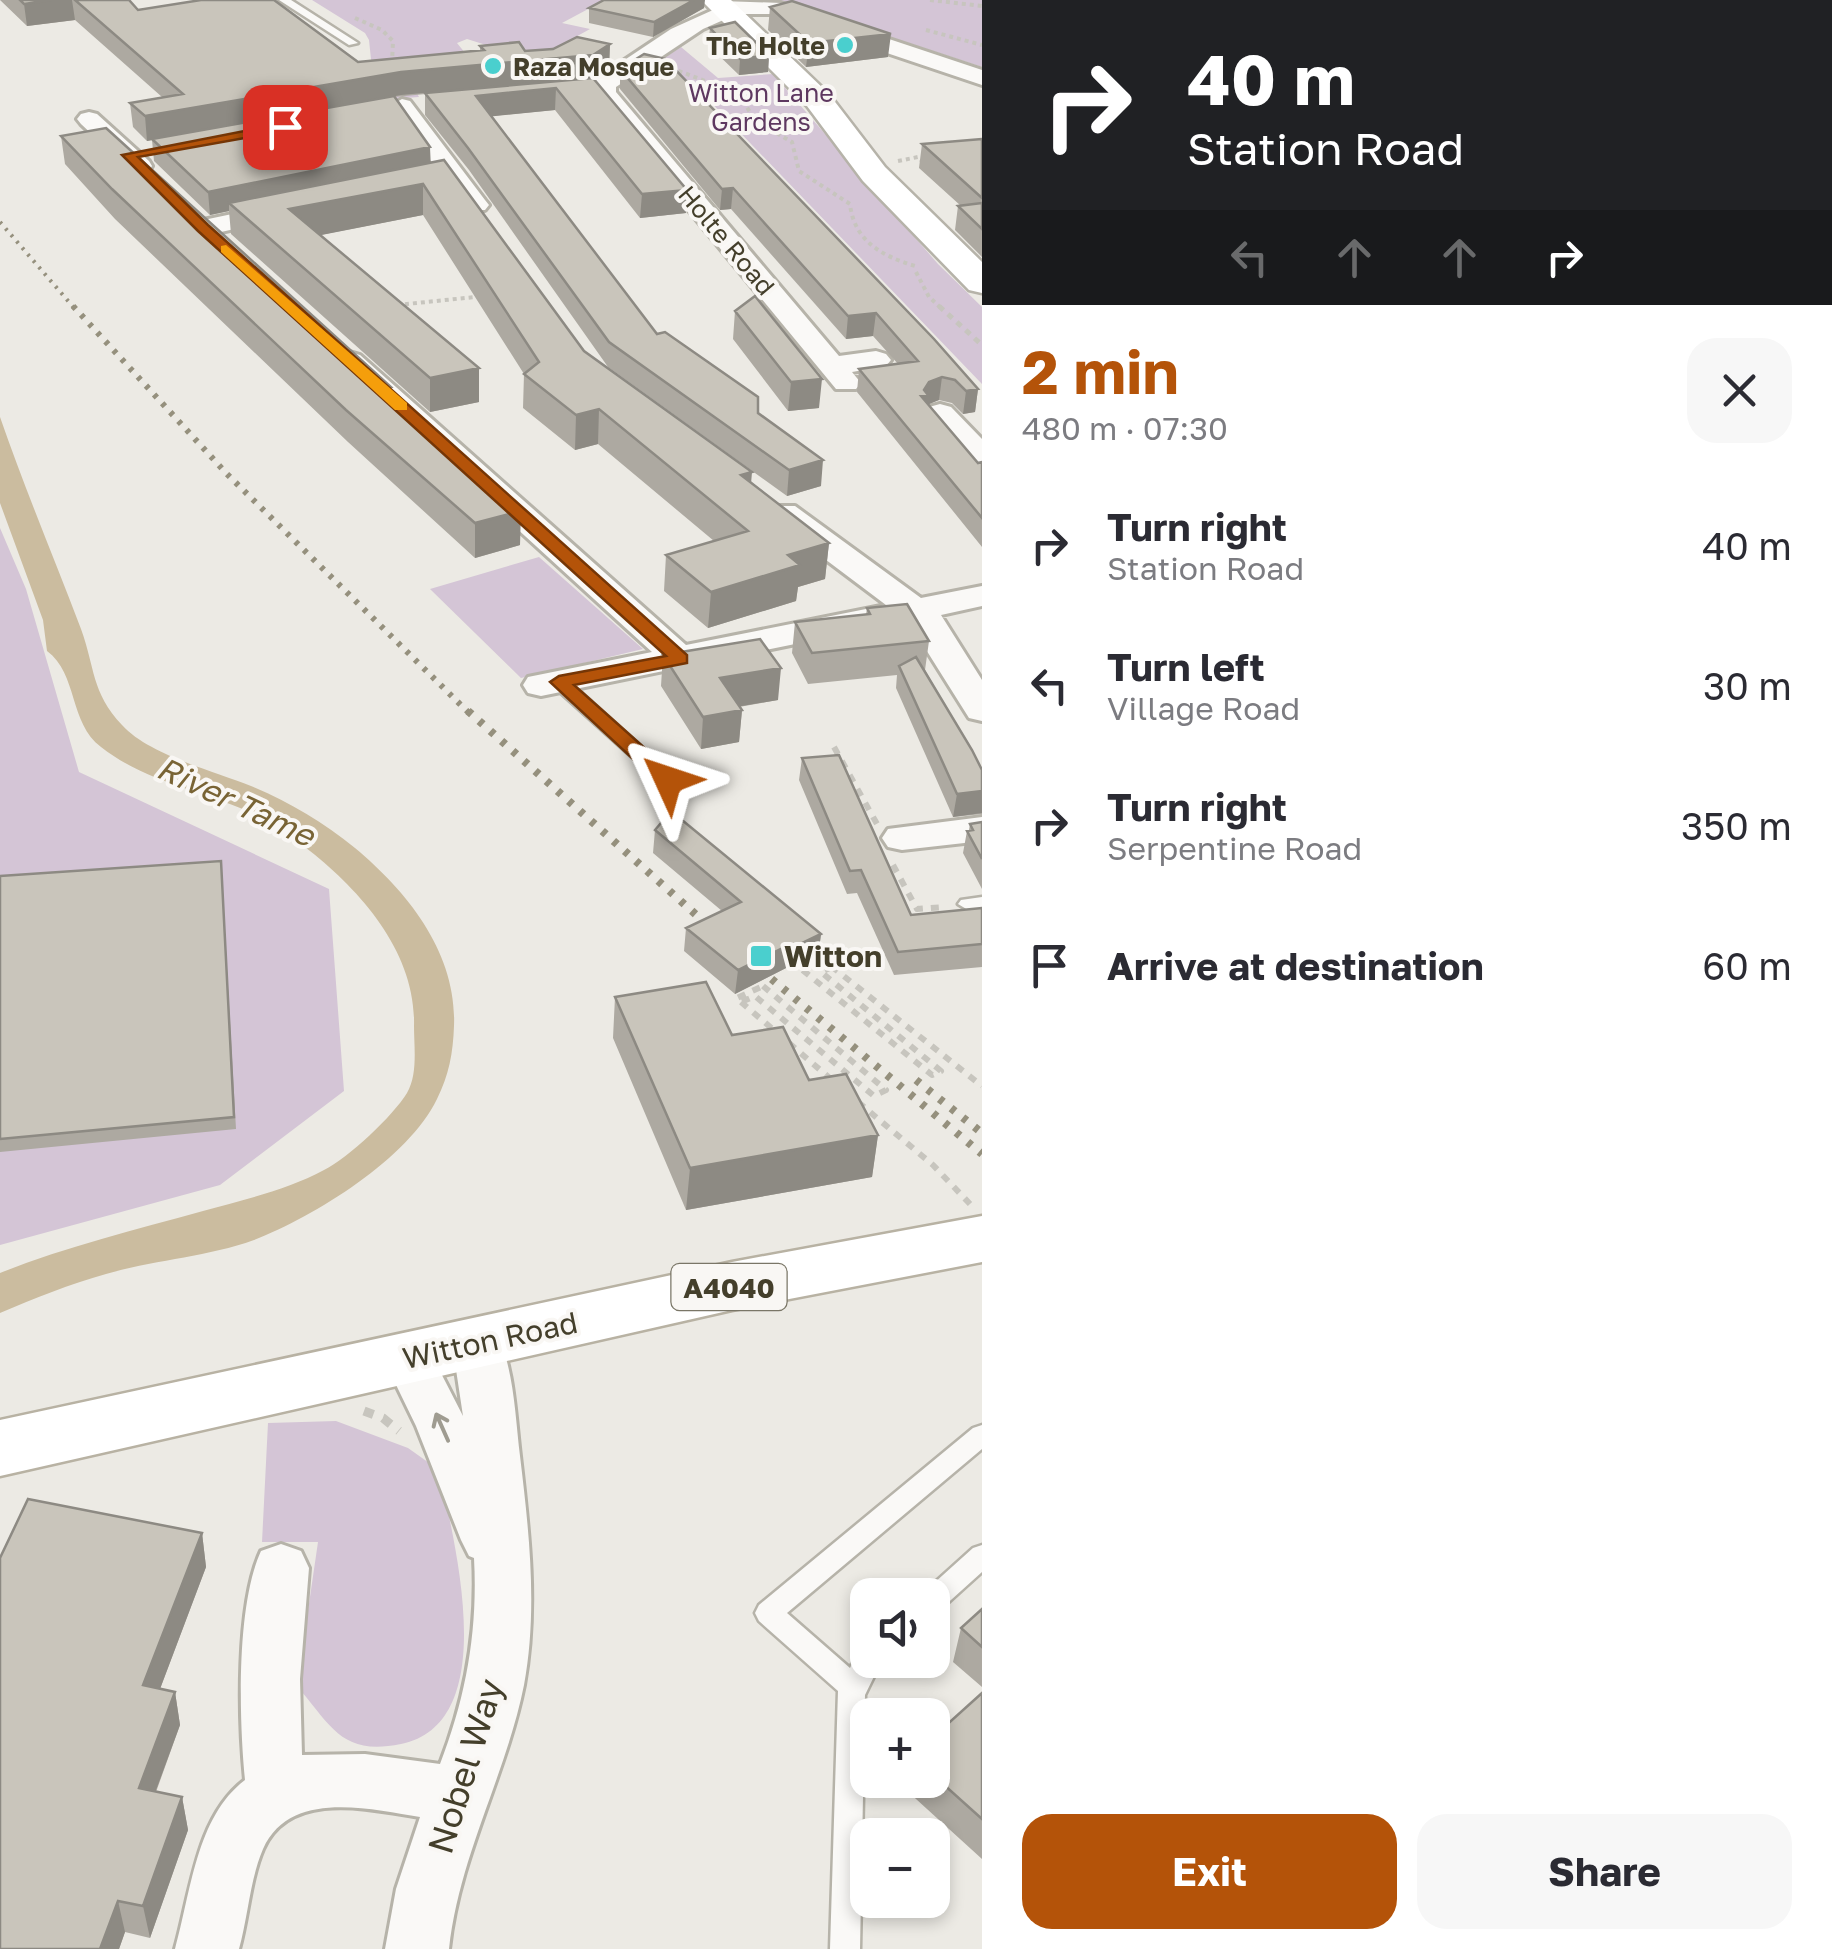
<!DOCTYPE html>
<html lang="en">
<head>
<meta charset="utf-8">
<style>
  body { margin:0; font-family:"Golos Text",sans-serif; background:#f7f7f7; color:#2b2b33; height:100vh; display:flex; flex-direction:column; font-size:38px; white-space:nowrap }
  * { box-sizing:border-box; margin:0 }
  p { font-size:32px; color:#7c7c81 }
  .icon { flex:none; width:55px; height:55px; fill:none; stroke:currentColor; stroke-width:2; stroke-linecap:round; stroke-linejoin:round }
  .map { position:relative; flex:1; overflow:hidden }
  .panel { display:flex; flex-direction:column; background:#fff; width:850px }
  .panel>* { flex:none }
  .guide { background:#202124; color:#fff; overflow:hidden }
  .controls { position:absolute; left:850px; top:1578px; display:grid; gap:20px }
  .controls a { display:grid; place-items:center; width:100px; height:100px; border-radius:20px; background:#fff; box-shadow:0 5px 15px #0003; font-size:50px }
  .pin { position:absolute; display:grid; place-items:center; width:85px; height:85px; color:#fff; margin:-42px; border-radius:20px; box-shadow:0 5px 15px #0006 }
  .me { position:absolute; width:110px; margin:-55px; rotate:312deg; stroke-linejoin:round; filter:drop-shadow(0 0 8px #0008) }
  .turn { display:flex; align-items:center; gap:35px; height:210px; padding:0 40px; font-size:45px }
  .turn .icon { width:130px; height:130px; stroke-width:2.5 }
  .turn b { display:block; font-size:70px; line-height:85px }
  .lanes { display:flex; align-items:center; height:95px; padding:0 40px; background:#0003; justify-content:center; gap:50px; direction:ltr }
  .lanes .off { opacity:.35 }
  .round { display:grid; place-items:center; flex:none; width:105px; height:105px; border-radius:30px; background:#f7f7f7 }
  .overview { display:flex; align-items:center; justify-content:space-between; height:170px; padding:0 40px }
  h1 { font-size:60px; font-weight:700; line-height:75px; color:#b45309 }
  .cta { display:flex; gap:20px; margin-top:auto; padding:20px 40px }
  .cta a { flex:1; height:115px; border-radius:30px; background:#b45309; color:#fff; font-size:40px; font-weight:700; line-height:115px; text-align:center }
  .cta a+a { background:#f7f7f7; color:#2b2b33 }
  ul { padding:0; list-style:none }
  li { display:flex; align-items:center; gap:30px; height:140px; padding:0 40px }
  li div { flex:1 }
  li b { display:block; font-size:38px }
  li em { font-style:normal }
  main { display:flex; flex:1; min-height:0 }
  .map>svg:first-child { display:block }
  .green { fill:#d4c5d6 }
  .water { fill:#cbbc9f }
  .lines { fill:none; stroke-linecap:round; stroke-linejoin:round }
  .service-casing { stroke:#b6b3a9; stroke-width:5 }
  .minor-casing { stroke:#b6b3a9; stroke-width:6 }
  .secondary-casing { stroke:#b6b3a9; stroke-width:5 }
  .primary-casing { stroke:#b8b2a3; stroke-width:5 }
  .path-far3 { stroke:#c7c5be; stroke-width:4; stroke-dasharray:4 4; stroke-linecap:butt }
  .path-far2 { stroke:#c7c5be; stroke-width:5; stroke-dasharray:6 6; stroke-linecap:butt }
  .path-far1 { stroke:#c7c5be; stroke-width:6; stroke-dasharray:8 8; stroke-linecap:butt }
  .path { stroke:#c7c5be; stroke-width:9; stroke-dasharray:10 10; stroke-linecap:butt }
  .service { fill:#faf9f7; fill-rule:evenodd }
  .minor { fill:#faf9f7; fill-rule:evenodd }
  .secondary { fill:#fff; fill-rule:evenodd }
  .primary { fill:#fff; fill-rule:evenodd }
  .rail-far2 { stroke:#95907d; stroke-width:4; stroke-dasharray:2.5 6; stroke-linecap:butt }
  .rail-far1 { stroke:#95907d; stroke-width:6; stroke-dasharray:4 8; stroke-linecap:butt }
  .rail { stroke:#95907d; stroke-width:8; stroke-dasharray:5 10; stroke-linecap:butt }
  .wall { fill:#ada9a1 }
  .shaded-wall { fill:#8d8a83 }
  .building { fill:#c9c5bb; stroke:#8d8a83; stroke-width:2.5 }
  .oneway { stroke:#9f9c91 }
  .route { fill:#b45309; stroke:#753606; stroke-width:2.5 }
  .slow { fill:#f59e0b }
  .poi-dot { fill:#4acfce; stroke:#f9f7f4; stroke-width:4 }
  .labels { text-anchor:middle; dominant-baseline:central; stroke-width:8; stroke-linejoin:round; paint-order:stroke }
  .far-poi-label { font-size:25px; font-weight:bold; fill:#443f2b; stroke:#f9f7f4; text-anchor:end }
  .far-park-label { font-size:25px; fill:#5e3860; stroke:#f9f7f4 }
  .far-street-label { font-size:25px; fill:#443f2b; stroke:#f9f7f4 }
  .shield { fill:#f9f7f4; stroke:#7a7667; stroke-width:2.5 }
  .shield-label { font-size:28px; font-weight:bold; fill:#443f2b }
  .poi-label { font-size:30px; font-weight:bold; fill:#443f2b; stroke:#f9f7f4; text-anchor:start }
  .street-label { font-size:30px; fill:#443f2b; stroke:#f9f7f4 }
  .water-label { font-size:32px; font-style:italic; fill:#796435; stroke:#f9f7f4 }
  .near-street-label { font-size:35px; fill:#443f2b; stroke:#f9f7f4 }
</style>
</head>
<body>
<main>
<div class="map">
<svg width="982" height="1949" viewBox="0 0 982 1949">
  <rect width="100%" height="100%" fill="#eceae4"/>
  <path class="green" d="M312 0H605L562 23 590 29 534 60 467 39 457 43 474 64 404 70 419 97 392 99 372 69 369 40 365 33Z
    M777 0H982V67Z
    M681 47 718 78 773 74 938 264 982 307V384L703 94 679 76 647 69Z
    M0 528 26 589 79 772 329 889 344 1091 220 1185 0 1245Z
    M539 557 643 649 521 678 430 589Z
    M336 1421 408 1448 439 1470C453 1538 504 1723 401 1744 342 1756 332 1727 297 1686L318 1542H262L268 1423Z"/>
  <path class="water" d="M0 417C25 489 54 558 81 629 95 667 91 692 122 725 149 755 214 771 251 786 289 802 323 822 355 848 409 893 457 954 454 1026 453 1053 449 1075 437 1099 409 1158 314 1217 254 1240 207 1257 154 1260 106 1274 70 1284 35 1298 0 1313V1273C65 1247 135 1230 203 1211 243 1200 287 1190 324 1170 348 1158 393 1116 407 1093 418 1074 414 1047 414 1026 416 954 363 893 310 851 295 839 276 825 260 817 208 791 148 784 101 747 69 723 78 674 47 651L43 620 0 503Z"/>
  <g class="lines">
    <defs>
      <path id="service" d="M279 0H291L358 43 349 45Z
        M559 677 565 678 674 776 677 780 674 784H662L553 686 551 682Z
        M982 897V909L968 910 958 904 961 900Z
        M982 1425V1449L787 1613 850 1668 858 1652 868 1648V1660H882L865 1695 860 1949H830L838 1691 759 1621 755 1613 759 1605 973 1428Z
        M982 1545V1572L941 1609 932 1612V1595L923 1593 973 1548Z"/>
      <path id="minor" d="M722 1 781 3 982 70V85L771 14H737L703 29 616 87V92L839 356 876 351 886 354 891 360 886 366 852 372 861 383 856 389H836L592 93 596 79 671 29 713 10 714 2Z
        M402 99 410 101 485 200 489 205 485 210H467L390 106Z
        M89 112 97 114 149 161 152 166 149 171H131L81 124 77 119 81 114Z
        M284 203 297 211 293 216 203 236 190 228 194 222Z
        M350 352 360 355 686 645 886 605 773 520 768 513 773 506H795L921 598 982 586V606L941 615 982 680V721L969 718 908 621 541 696 528 693 523 685 528 677 652 652 340 367 335 361 340 355Z
        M940 404 951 407 982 439V466L971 464 925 413 929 407Z
        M982 817V841L902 850 888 847 882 838 888 829Z
        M477 1323 495 1329C514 1366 515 1415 520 1456 529 1531 538 1610 524 1685 506 1775 459 1856 449 1949H385L396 1889 420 1817C369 1809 290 1789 263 1849 250 1879 248 1917 239 1949H175C191 1893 196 1817 245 1780 239 1720 236 1605 261 1551L281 1544 301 1551 309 1568 300 1679 302 1755 365 1754 440 1764C466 1697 478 1631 474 1558L469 1556 461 1540 416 1426 383 1358 390 1344 408 1338 426 1344 463 1416 452 1343 459 1329Z"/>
      <path id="secondary" d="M701 0H731L829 94 885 167 982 262V293L969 290 863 181 807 106Z"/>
      <path id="primary" d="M982 1216V1262L732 1310 0 1476V1420L732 1262Z"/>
    </defs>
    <use href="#service" class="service-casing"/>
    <use href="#minor" class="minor-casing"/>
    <use href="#secondary" class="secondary-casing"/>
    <use href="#primary" class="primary-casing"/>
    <path class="path-far3" d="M930 0 982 6
      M355 18 382 30 393 41 392 63
      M926 30 982 45
      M671 68 729 90 740 97 756 121 792 142 799 171 850 204C854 241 882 256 915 266
      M898 161 918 157 923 162
      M916 272 929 297 942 309
      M397 305 475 297"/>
    <path class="path-far2" d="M939 306 982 345"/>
    <path class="path-far1" d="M834 747 877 824
      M893 865 917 909 944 907
      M832 967 821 972 941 1071 932 1075 800 968 821 958 982 1086
      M763 986 886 1090 874 1096 755 996 741 1002 737 998Z
      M741 1002 776 1032
      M789 1043 833 1081
      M858 1102 933 1165 970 1204"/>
    <path class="path" d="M364 1411 383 1418 399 1431"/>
    <use href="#service" class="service"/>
    <use href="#minor" class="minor"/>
    <use href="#secondary" class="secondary"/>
    <use href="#primary" class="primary"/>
    <path class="rail-far2" d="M0 222 75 309"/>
    <path class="rail-far1" d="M73 306 227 474 470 714"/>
    <path class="rail" d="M468 711 721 937 982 1154
      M916 1080 982 1133"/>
  </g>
  <path class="wall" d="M0 0H129L138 10 358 62 480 51V46L525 51 610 44 609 67 593 78 394 97 430 147V162L584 351 829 543 825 579 798 587 796 601 708 628 664 591 666 555 714 541 598 444 575 450 523 408 524 374 423 215 320 235 479 402 430 412 231 234 229 211 210 215 154 161 152 140 147 141 133 127 130 103 162 97 75 20 27 26Z
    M770 7 888 57 806 67 768 30Z
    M589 8H704L653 37 589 23Z
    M710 28 769 55 768 72 739 75 708 45Z
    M620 69 978 389 975 412 963 414 952 403 939 400 928 404 978 463 982 462V547L857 392 859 369 898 364 873 336 846 339 731 209 720 210 620 89Z
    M593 78 686 213 640 218 555 110 492 116 657 334 758 413 821 486 787 496 608 367 469 170 425 115V93Z
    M61 136 391 387V399L520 545 475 558 348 442 115 219 65 164Z
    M982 139V257L955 230 958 206H961L919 168 922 144Z
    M735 311 819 408 788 411 733 339Z
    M867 608 929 641 925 670 982 770V814L953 817 896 688 897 675 808 684 792 653 795 622 866 615Z
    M663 655 778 700 739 707 742 710 739 742 701 749 661 686Z
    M802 758 911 915 982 908V967L894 975 857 893 847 894 799 780Z
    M982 822V889L963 853 967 831 969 830 970 824Z
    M655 830 821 934 818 957 791 970 788 967 735 994 684 951 686 928 722 911 653 853Z
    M221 861 236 1129 0 1152V876Z
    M615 997 732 1035 809 1080 878 1135 872 1177 686 1210 613 1038Z
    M202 1533 206 1567 160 1689 175 1692 180 1725 156 1792 182 1797 188 1830 150 1938 125 1932 119 1949H0Z
    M982 1609V1687L953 1662 961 1628Z
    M982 1693V1859L905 1789 907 1780H932V1738Z"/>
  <path class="shaded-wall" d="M52 0H72L75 20 27 26 24 4Z
    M694 0H705L704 8 653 37 654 22Z
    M891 34 888 57 806 67 809 43Z
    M610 44 609 67 593 78 401 95 147 141 145 116 401 72Z
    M769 55 768 72 739 75 740 59Z
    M556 88 555 110 476 118V96Z
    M430 147 431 169 229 203V211L210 215 208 192Z
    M423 184V215L291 241 289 209Z
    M733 188 731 209 720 210 722 189Z
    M687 190 686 213 640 218 642 194Z
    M876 313 873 336 846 339 848 316Z
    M479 368V402L430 412V378Z
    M942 377 939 400 927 405 921 396 929 382Z
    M822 379 819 408 788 411 791 382Z
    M978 389 975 412 963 414 966 391Z
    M599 409 598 444 575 450 576 415Z
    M823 460 821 486 787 496 789 470Z
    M752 472 749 508 741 475Z
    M521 511 520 545 475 558V523Z
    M829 543 825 579 798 587 796 601 708 628 711 592 788 555Z
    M781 668 778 700 718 710 720 678Z
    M742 710 739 742 701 749 703 717Z
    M982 791V813L953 817 957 794Z
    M821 934 818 957 791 970 794 947Z
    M791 944 788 967 735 994 738 970Z
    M878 1135 872 1177 686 1210 690 1168Z
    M202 1533 206 1567 149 1718 143 1685Z
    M175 1692 180 1725 145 1820 139 1788Z
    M182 1797 188 1830 150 1938 143 1906Z
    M118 1901 125 1932 119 1949H100Z"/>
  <path class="building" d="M20 0H52L24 4Z
    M75 0H129L138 10 201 0H274L358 62 484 50 480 46 519 42 525 51 553 49 577 37 610 44 593 55 401 72 145 116 130 103 183 94Z
    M604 0H694L654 22 589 8Z
    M792 1 891 34 809 43 770 7Z
    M735 22 769 55 740 59 710 28Z
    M644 54 665 59 934 339 978 389 966 391 955 380 942 377 929 382 924 390 928 395 921 396 978 463 982 462V518L859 369 918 361 876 313 848 316 733 188 722 189 620 69Z
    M593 78 687 190 642 194 556 88 476 96 657 334 665 332 758 397V413L823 460 789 470 609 342 468 148 425 93Z
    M394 96 430 147 208 192 152 139Z
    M106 128 391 387 383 389 391 399 521 511 475 523 346 410 112 189 61 136Z
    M982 139V198L922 144Z
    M444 160 584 351 752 472 741 475 829 543 788 555 800 565 711 592 666 555 748 531 599 409 576 415 524 374 539 362 423 184 289 209 479 368 430 378 229 203Z
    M982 203V229L958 206Z
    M755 296 822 379 791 382 735 311Z
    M907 604 929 641 812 653 795 622 870 614 867 608Z
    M760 639 781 668 720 678 742 710 703 717 663 655Z
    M916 657 972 750 982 770V791L957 794 899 666Z
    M839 755 911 915 982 908V944L898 952 861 870 850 871 802 758Z
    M671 811 821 934 794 947 791 944 738 970 686 928 741 902 655 830Z
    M982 822V859L967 831 973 830 970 824Z
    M221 861 234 1117 0 1139V876Z
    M706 982 732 1035 783 1027 809 1080 846 1074 878 1135 690 1168 615 997Z
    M28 1499 202 1533 143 1685 175 1692 139 1788 182 1797 143 1906 118 1901 100 1949H0V1558Z
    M982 1609V1647L961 1628Z
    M982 1693V1819L932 1774V1738Z"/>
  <defs><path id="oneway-shaft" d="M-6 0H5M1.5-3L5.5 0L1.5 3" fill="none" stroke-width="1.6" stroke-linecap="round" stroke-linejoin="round" transform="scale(2.5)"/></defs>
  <use class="oneway" href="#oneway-shaft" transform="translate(442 1427) rotate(-114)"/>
  <path class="route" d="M285 123 289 124V130L138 157 208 225 687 655V663L574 685 676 776V785H661L550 682 559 676 666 656 198 231 122 155Z"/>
  <path class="slow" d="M226 245 407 403V410H395L221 252V246Z"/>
  <g class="poi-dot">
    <circle cx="845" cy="45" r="10"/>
    <circle cx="493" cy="66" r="10"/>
    <rect x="749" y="944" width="24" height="24" rx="5"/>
  </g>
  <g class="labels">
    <g class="far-poi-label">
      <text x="825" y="45">The Holte</text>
      <text x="513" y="66" text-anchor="start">Raza Mosque</text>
    </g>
    <g class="far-park-label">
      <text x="761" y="92">Witton Lane<tspan x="761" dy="29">Gardens</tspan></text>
    </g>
    <g class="far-street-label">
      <text transform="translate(727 240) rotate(50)">Holte Road</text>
    </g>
    <rect class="shield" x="671.5" y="1264" width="115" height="46" rx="8"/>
    <g class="shield-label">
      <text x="729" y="1287">A4040</text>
    </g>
    <g class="poi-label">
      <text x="784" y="956">Witton</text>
    </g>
    <g class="street-label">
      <text transform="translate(490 1340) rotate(-12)">Witton Road</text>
    </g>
    <g class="water-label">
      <text transform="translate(236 801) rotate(25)">River Tame</text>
    </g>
    <g class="near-street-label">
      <text transform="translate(465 1766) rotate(-73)">Nobel Way</text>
    </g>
  </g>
</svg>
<div class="controls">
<a><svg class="icon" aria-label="sound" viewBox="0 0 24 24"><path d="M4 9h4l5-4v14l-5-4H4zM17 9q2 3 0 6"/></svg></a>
<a>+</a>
<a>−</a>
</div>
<div class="pin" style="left:285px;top:127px;background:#d93025"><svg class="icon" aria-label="arrive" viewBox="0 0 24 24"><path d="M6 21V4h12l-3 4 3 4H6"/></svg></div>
<svg class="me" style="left:668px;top:780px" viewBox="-20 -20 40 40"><path d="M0-17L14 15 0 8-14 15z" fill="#b45309" stroke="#fff" stroke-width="4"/></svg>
</div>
<section class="panel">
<div class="guide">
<div class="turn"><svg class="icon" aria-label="right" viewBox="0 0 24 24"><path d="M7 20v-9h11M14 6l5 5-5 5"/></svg><div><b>40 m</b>Station Road</div></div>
<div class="lanes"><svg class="icon off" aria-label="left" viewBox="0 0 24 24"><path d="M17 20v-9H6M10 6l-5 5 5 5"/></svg><svg class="icon off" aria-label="ahead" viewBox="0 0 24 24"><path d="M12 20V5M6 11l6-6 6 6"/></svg><svg class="icon off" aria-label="ahead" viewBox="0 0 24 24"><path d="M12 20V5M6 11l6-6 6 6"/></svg><svg class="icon" aria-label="right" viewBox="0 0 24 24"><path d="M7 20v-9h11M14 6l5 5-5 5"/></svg></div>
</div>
<div class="overview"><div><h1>2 min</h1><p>480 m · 07:30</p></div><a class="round"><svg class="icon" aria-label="close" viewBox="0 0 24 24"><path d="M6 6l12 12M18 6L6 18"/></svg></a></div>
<ul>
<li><svg class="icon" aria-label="right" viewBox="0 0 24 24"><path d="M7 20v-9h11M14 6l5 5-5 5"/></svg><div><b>Turn right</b><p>Station Road</p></div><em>40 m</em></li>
<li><svg class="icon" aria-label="left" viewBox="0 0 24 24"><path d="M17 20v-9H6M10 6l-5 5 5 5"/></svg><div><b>Turn left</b><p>Village Road</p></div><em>30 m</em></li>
<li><svg class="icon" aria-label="right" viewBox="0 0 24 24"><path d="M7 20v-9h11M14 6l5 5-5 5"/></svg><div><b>Turn right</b><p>Serpentine Road</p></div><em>350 m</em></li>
<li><svg class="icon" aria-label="arrive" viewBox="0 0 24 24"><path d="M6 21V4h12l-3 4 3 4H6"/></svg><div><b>Arrive at destination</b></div><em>60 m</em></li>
</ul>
<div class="cta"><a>Exit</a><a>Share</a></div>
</section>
</main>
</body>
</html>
